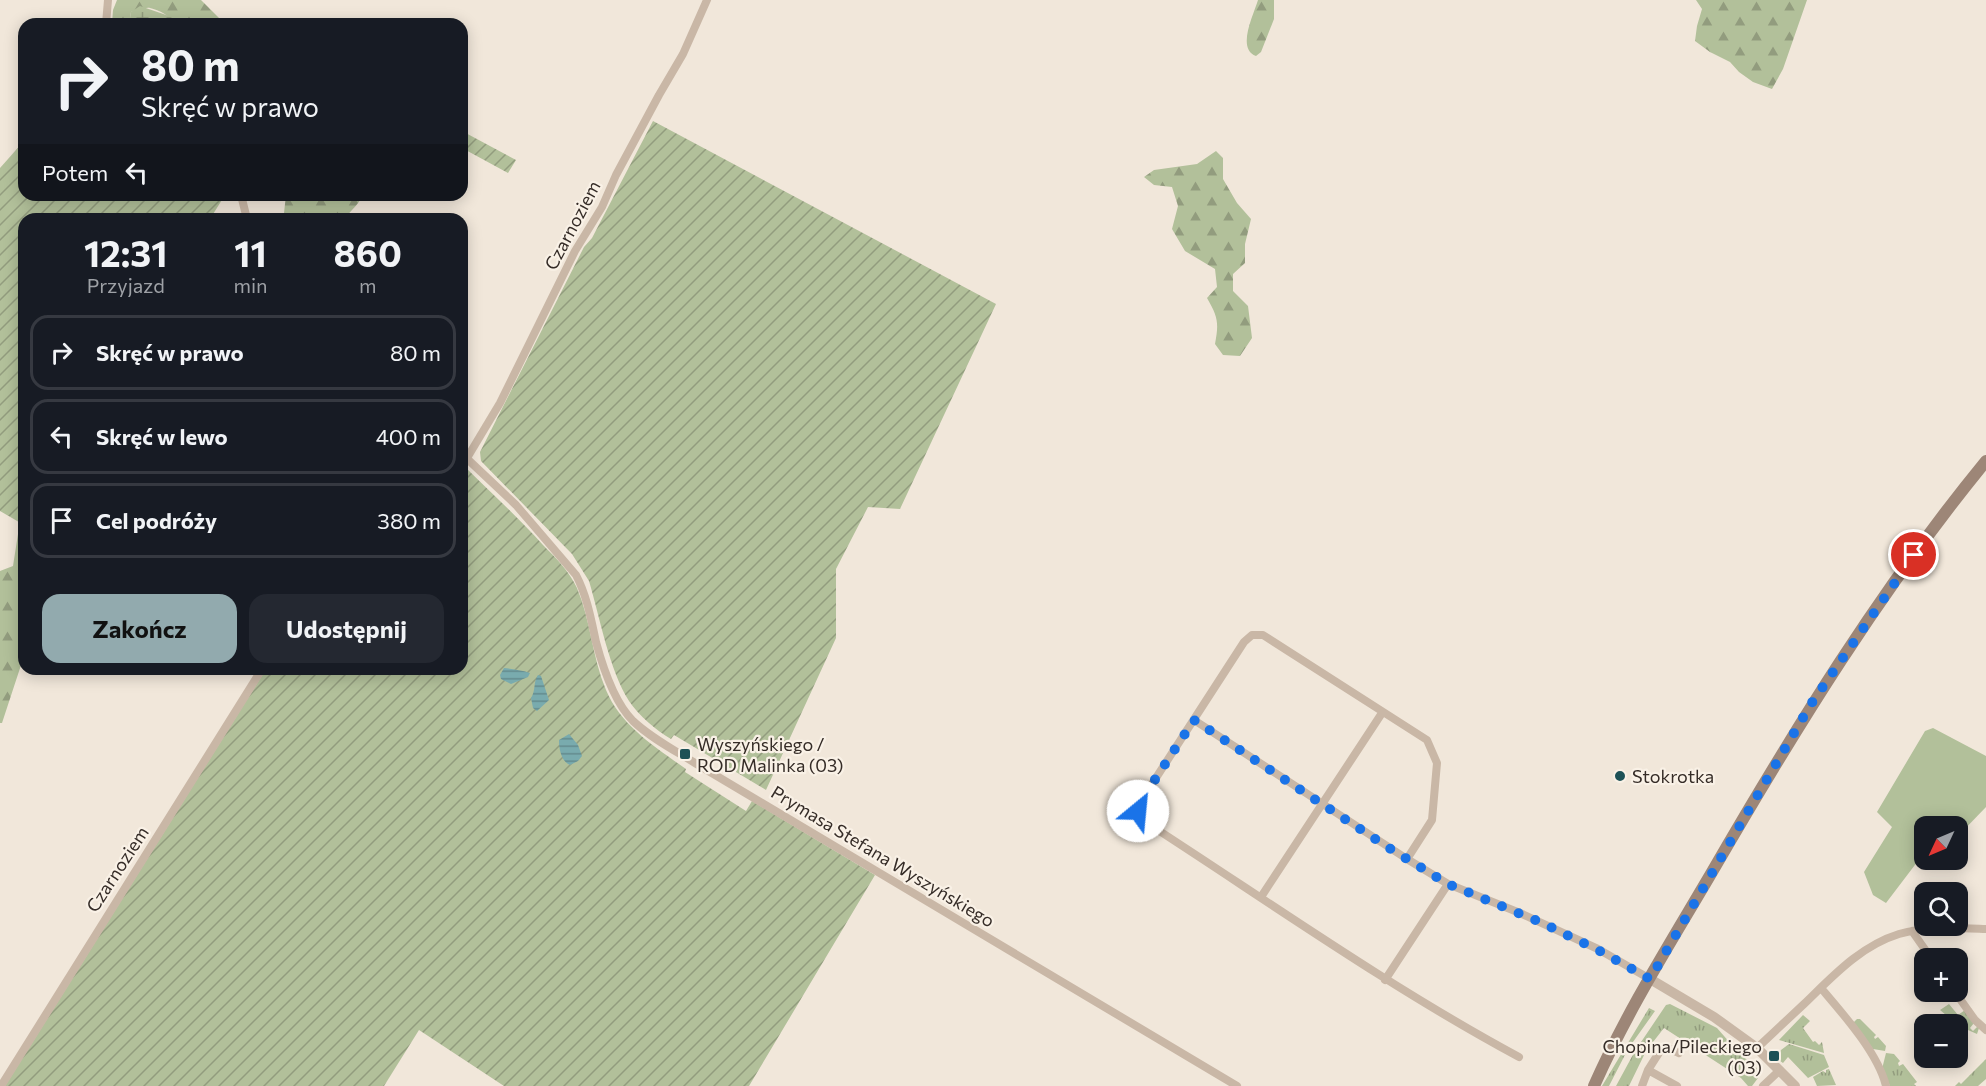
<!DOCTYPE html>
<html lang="pl">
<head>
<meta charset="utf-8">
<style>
  body { margin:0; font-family:Commissioner,sans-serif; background:#242831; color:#f1f3f6; height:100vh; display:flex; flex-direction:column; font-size:22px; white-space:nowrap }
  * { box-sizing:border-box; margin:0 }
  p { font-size:20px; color:#9ea1a6 }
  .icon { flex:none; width:33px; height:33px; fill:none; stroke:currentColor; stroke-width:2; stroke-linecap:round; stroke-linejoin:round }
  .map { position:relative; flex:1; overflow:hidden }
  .sheet { position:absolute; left:18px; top:213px; width:450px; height:462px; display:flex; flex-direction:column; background:#171b24; border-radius:18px; box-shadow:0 3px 15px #0003 }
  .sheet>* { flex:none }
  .banner { position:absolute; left:18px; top:18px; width:450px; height:183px; border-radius:18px; box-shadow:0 3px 15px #0003; background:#171b24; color:#f1f3f6; overflow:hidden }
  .needle { width:39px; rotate:226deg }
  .fabs { position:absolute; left:1914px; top:816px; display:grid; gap:12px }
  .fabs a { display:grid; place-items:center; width:54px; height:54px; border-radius:12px; background:#171b24; box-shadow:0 3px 15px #0003; font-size:30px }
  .pin { position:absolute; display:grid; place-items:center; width:51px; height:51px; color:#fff; margin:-26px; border:3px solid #fff; border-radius:50%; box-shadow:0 2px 6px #0007 }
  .me { position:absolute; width:66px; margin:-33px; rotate:28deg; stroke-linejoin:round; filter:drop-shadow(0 0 4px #0008) }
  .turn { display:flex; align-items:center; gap:21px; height:126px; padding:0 24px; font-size:27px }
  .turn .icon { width:78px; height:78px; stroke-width:2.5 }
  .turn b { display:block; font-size:42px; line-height:51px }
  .then { display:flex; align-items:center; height:57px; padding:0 24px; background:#0003; gap:12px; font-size:22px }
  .eta { display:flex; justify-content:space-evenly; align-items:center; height:102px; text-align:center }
  .eta b { font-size:36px; font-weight:700; line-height:42px }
  .button { display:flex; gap:12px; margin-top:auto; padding:12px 24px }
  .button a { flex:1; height:69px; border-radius:18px; background:#92aaae; color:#111; font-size:24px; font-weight:700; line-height:69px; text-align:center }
  .button a+a { background:#242831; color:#f1f3f6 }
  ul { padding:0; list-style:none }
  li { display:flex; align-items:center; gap:18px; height:75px; margin:0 12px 9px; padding:0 12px; border:3px solid #363941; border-radius:18px }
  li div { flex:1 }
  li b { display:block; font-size:22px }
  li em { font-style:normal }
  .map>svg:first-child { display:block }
  .grass { fill:url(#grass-tufts) }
  .forest { fill:url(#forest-firs) }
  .wetland { fill:url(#wetland-marsh) }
  .garden { fill:url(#garden-furrows) }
  .pitch { fill:#b2c09a }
  .water { fill:url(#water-rules) }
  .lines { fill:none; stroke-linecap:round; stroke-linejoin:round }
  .minor { stroke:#c9b7a6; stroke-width:8 }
  .tertiary { stroke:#c9b7a6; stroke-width:10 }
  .secondary { stroke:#9d8677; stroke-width:12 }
  .route { stroke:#1a73e8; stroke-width:10; stroke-dasharray:0 18 }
  .poi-dot { fill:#1d5156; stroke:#f9f1e6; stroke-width:2 }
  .labels { text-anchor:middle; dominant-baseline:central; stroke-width:4.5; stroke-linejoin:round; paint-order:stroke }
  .street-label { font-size:18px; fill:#352c27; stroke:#f9f1e6 }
  .poi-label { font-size:18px; fill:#352c27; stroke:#f9f1e6; text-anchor:start }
</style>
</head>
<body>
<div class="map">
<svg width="1986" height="1086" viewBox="0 0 1986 1086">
  <defs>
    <pattern id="grass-tufts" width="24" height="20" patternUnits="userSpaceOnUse" patternTransform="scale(1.5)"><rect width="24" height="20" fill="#b2c09a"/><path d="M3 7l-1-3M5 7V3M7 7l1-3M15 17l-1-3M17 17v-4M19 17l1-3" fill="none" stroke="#929c7e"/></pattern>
    <pattern id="forest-firs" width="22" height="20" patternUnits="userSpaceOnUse" patternTransform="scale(1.5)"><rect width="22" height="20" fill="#b2c09a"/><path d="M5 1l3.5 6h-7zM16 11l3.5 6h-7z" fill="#929c7e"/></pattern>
    <pattern id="wetland-marsh" width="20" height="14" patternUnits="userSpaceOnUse" patternTransform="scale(1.5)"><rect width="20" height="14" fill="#b2c09a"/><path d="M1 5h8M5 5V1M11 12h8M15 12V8" fill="none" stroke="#929c7e"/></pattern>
    <pattern id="garden-furrows" width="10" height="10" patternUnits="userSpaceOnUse" patternTransform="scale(1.5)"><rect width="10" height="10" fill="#b2c09a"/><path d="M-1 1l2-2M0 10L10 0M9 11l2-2" fill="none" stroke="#929c7e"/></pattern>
    <pattern id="water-rules" width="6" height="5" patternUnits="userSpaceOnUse" patternTransform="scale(1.5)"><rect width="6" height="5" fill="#79abae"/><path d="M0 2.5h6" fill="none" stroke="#648b8e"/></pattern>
  </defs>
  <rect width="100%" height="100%" fill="#f1e7da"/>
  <path class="grass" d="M1670 1004 1717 1028 1738 1052 1760 1071 1761 1074 1752 1086H1748L1741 1078 1664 1028 1646 1051 1629 1086H1616L1635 1051 1666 1005Z
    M1949 1004 1958 1015 1965 1010 1974 1023 1970 1028 1973 1031 1978 1026 1979 1028 1977 1034 1959 1026 1940 1010Z
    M1649 1008 1655 1011 1628 1049 1609 1086H1602Z
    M1803 1015 1810 1021 1803 1028 1813 1042 1815 1041 1819 1045 1822 1042 1824 1053 1779 1040Z
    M1857 1019H1860L1876 1035 1874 1037 1875 1039 1878 1037 1886 1046 1885 1051 1873 1049 1853 1023Z
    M1789 1044 1824 1055 1829 1067 1808 1078 1788 1057 1783 1063 1776 1058 1781 1050Z
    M1886 1053 1894 1054 1900 1061 1898 1063 1899 1066 1903 1064 1917 1082 1914 1084 1916 1086H1890L1882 1069Z
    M1986 1059V1079L1978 1086H1955L1959 1082 1961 1084Z
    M1829 1069 1836 1085 1817 1086 1813 1077 1823 1071 1826 1073V1070Z"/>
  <path class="forest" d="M117 0H201L220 19 222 24H174C171 16 159 10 150 8 145 7 136 11 131 12L129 24H112L113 10Z
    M1258 0H1274V19L1261 52 1256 56C1236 49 1254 14 1258 0Z
    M1696 0H1807L1783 69 1772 89 1753 82 1739 72 1730 62 1710 52 1695 41 1697 26 1702 9Z
    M1216 151 1223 158V179L1237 203 1251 219 1245 244V263L1233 274V291L1248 306 1252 338 1240 356 1223 355 1215 344C1219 323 1218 317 1207 298L1217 287 1215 269 1185 251 1172 229 1178 206 1172 187 1154 185 1144 177 1154 170 1197 164Z
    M286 195H362C359 206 350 209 346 219H334V216L331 213 327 219H265L278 217 284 213Z
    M18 534 24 535V656L2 723H0V571L13 566Z"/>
  <path class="wetland" d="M140 6 169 16 172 18 174 24H129L131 12Z"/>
  <path class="garden" d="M653 121 996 304 900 509 868 507 836 569V638L766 790 674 735 671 739C656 730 639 716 629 701 609 669 600 618 589 581L572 554 481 461 480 452 584 247 592 238Z
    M462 131 516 160 508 173 462 148Z
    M24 141V195H225L210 219H24V525L0 511V168Z
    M462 464C489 491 518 517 543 545 556 558 569 571 577 588 591 621 592 657 606 690 621 726 655 747 686 769L685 772 746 811 752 801 875 875 749 1086H504L419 1030 384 1086H5L266 669H462Z"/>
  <path class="pitch" d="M1933 728 1986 756V807L1958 836V826H1924V853L1886 903 1873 895 1864 872 1892 827 1877 812 1925 731Z"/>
  <path class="water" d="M504 668C512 669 521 670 530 673L528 677 511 684 501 679 500 675Z
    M538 675 541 676 549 700 537 711 533 708 531 698C536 690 533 682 538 675Z
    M569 734 578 745 582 756 578 761 570 765C561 761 559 749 559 740Z"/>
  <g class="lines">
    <path class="minor" d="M106 24 108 0
      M241 195 247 219
      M462 454 516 505 576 575C587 596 591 619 596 642 603 668 614 702 633 721 651 738 674 750 695 763L1237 1086
      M467 458 500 403 575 251 602 207 616 175 659 95 683 54 707 0
      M1194 720 1407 859 1448 884 1520 913 1598 949 1650 979
      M1407 859 1432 820 1437 763 1427 740 1263 635H1252L1244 642 1141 801 1138 811 1144 821C1268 901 1389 987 1519 1057
      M1261 897 1382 713
      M1912 931 1931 958
      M1385 980 1448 884
      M1821 988C1843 1014 1878 1053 1886 1086
      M1955 992 1975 1020 1986 1030
      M1757 1048C1772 1034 1788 1019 1804 1004 1832 977 1860 946 1899 934 1926 926 1958 928 1986 929
      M1648 1070 1677 1086
      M1 1086 262 669
      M1642 1086 1648 1070 1662 1048 1666 1047 1679 1053
      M1763 1086 1780 1070"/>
    <path class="tertiary" d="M1650 979 1714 1017 1757 1048 1795 1086"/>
    <path class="secondary" d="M1594 1086C1627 1011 1671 942 1712 872 1795 729 1881 589 1986 461"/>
  </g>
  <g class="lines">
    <path class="route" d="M1138 811 1141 801 1194 720 1389 848 1448 884 1540 922 1598 950 1650 979 1811 704 1914 555"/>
  </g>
  <g class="poi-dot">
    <rect x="679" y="748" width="12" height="12" rx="3"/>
    <circle cx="1620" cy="776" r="6"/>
    <rect x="1768" y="1050" width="12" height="12" rx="3"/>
  </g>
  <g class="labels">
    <g class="street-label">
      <text transform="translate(572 225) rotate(-62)">Czarnoziem</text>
      <text transform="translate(883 856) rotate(31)">Prymasa Stefana Wyszyńskiego</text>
      <text transform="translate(117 869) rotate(-57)">Czarnoziem</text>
    </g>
    <g class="poi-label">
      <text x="697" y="744">Wyszyńskiego /<tspan x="697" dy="21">ROD Malinka (03)</tspan></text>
      <text x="1632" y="776">Stokrotka</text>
      <text x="1762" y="1046" text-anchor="end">Chopina/Pileckiego<tspan x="1762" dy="21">(03)</tspan></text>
    </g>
  </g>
</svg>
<div class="fabs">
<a><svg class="needle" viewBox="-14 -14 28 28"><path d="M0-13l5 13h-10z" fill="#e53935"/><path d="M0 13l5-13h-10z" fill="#9ea1a6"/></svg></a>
<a><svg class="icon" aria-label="search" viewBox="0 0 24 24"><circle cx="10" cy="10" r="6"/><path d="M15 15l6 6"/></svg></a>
<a>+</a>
<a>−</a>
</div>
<div class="pin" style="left:1914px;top:555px;background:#d93025"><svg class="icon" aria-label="arrive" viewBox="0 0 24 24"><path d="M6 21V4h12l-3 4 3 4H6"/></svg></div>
<svg class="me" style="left:1138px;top:811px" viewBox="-20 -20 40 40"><circle r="19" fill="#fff"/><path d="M0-13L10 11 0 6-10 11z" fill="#1a73e8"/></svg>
<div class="banner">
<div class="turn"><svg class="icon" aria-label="right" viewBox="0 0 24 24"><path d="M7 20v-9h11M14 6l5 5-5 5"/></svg><div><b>80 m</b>Skręć w prawo</div></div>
<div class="then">Potem<svg class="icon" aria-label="left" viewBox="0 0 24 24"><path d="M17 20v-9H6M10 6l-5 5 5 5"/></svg></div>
</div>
<section class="sheet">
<div class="eta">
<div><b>12:31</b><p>Przyjazd</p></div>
<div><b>11</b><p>min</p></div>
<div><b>860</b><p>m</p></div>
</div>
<ul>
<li><svg class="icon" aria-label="right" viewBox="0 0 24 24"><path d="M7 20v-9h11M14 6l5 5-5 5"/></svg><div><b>Skręć w prawo</b></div><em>80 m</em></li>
<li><svg class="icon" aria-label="left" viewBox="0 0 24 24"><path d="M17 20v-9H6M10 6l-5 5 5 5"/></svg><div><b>Skręć w lewo</b></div><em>400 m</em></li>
<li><svg class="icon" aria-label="arrive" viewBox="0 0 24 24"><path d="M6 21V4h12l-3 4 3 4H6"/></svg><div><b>Cel podróży</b></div><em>380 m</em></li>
</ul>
<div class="button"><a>Zakończ</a><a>Udostępnij</a></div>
</section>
</div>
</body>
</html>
